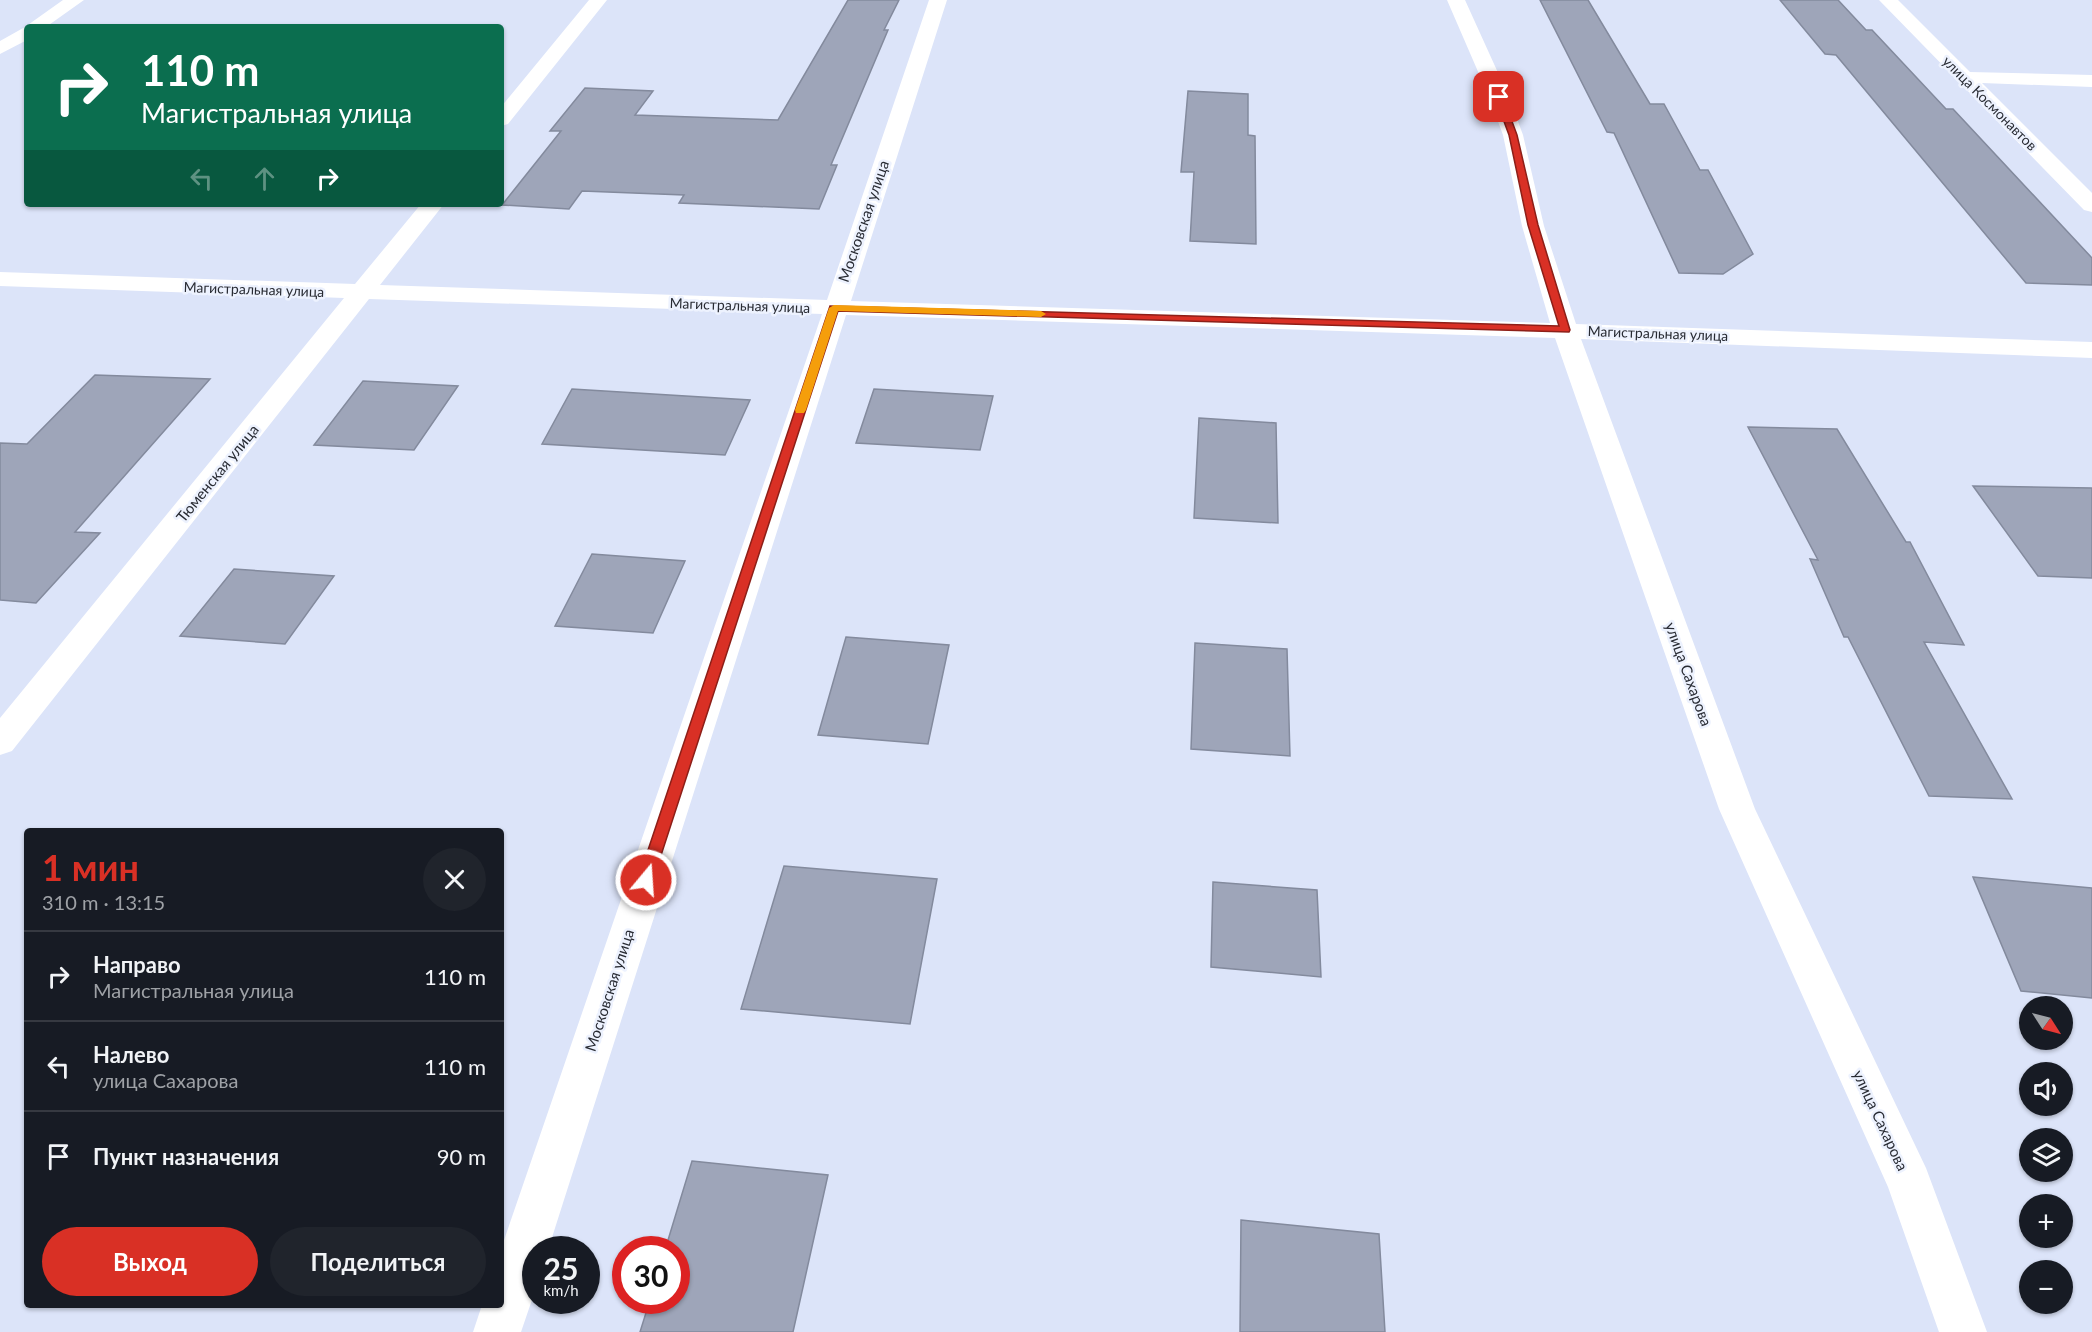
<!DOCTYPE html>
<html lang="ru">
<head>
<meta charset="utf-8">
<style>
  body { margin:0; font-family:Lato,sans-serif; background:#20242c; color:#f1f3f6; height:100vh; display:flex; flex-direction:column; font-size:22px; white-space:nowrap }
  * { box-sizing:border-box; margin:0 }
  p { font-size:20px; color:#9ea1a6 }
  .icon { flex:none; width:33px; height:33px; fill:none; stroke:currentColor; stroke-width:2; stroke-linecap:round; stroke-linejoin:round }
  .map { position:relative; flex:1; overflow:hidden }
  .sheet { position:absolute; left:24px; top:828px; width:480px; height:480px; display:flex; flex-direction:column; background:#171b24; border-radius:6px; box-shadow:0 2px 4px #0004 }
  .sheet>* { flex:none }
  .hud { position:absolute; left:24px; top:24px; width:480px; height:183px; border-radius:6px; box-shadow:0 2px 4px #0004; background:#0b6e4f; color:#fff; overflow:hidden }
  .needle { width:39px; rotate:126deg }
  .buttons { position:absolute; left:2019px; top:996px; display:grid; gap:12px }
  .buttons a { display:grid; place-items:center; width:54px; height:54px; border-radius:50%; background:#171b24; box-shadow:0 2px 4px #0004; font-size:30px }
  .speed { position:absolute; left:522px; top:1236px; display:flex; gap:12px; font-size:30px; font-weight:700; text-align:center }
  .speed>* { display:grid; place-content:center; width:78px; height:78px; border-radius:50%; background:#171b24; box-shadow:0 2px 4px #0004; line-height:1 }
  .speed small { font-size:15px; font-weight:400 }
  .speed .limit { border:9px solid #d22; background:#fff; color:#111 }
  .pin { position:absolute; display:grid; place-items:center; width:51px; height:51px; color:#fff; margin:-26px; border-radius:12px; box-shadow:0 3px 9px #0006 }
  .me { position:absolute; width:66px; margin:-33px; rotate:18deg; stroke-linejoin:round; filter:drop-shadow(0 0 4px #0008) }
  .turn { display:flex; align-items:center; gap:21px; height:126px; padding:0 18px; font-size:27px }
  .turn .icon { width:78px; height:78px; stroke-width:2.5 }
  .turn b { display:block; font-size:42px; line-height:51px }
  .lanes { display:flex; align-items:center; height:57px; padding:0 18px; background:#0003; justify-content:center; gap:30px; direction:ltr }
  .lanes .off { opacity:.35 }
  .round { display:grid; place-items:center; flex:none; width:63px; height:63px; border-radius:32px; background:#20242c }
  .overview { display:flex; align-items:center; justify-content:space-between; height:102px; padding:0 18px }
  h1 { font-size:36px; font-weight:700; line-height:45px; color:#d93025 }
  .action { display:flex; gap:12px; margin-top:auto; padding:12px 18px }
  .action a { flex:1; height:69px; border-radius:36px; background:#d93025; color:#fff; font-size:24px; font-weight:700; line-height:69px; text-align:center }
  .action a+a { background:#20242c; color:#f1f3f6 }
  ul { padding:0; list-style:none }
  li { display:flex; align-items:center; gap:18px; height:90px; padding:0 18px; border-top:2px solid #363941 }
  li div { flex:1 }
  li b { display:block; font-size:22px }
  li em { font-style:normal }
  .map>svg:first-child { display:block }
  .building { fill:#9ea5b9; stroke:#838a9d; stroke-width:1.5 }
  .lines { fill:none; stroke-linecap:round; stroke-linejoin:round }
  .minor { fill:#fff; fill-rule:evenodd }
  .route { fill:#d93025; stroke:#8d1f18; stroke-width:1.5 }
  .slow { fill:#f59e0b }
  .labels { text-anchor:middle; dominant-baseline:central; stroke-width:5; stroke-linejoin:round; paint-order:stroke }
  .far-street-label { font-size:14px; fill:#282b33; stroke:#edf2fe }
  .street-label { font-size:15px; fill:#282b33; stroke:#edf2fe }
</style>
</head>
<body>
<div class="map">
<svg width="2092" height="1332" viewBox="0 0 2092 1332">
  <rect width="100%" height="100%" fill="#dce4f9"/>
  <path class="building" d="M848 0H899L884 30H888L831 165H837L819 209 679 203 684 195 582 191 569 209 502 205 561 131H550L585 88 653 91 635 115 778 120Z
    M1540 0H1588L1650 104H1664L1700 170H1708L1753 254 1723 274 1679 273 1614 133 1607 132Z
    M1780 0H1838L1866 30H1872L1946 109H1953L2092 258V285L2026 283 1836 55 1825 54Z
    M1188 91 1248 94V135L1255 136 1256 244 1190 241 1194 172H1181Z
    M95 375 210 379 75 532 100 533 36 603 0 600V443L27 444Z
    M363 381 458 386 414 450 314 445Z
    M572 389 750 400 725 455 542 444Z
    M874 389 993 396 980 450 856 443Z
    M1199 418 1276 423 1278 523 1194 518Z
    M1748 427 1837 429 1906 542H1910L1964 645 1924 642 2012 799 1929 796 1848 637H1844L1810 559 1818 560Z
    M1973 486 2092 488V578L2038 576Z
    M592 554 685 561 653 633 555 626Z
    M234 569 334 576 285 644 180 636Z
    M846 637 949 645 928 744 818 735Z
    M1195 643 1287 649 1290 756 1191 749Z
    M784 866 937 879 910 1024 741 1009Z
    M1973 877 2092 888V998L2021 991Z
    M1213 882 1317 890 1321 977 1211 967Z
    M692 1161 828 1175 793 1332H640L650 1300H676V1250H665Z
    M1241 1220 1379 1234 1385 1332H1240Z"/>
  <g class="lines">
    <path class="minor" d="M63 0H84L46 27H27V40L0 54V41L25 27Z
      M589 0H607L508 124 501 126V107Z
      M929 0H947L851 301 1550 323 1522 226 1503 135 1489 97 1447 0H1465L1509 97 1523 135 1544 226 1576 324 2092 342V358L1581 339 1755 809 1926 1168 1987 1332H1939L1888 1187 1719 809 1555 338 846 315 548 1250H536V1288L521 1332H473L482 1305H501V1249L822 314 369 299 12 751 0 755V718L344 298 0 286V272L355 284 421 204H444L380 285 827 300Z
      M1879 0H1898L1970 72 2092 75V87L1982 83 2092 193V212L2084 210Z"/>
  </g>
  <path class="route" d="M1499 95 1503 97 1517 135 1538 225 1570 330 1569 332 838 311 653 880 651 884 646 886 640 884 638 880 830 306 1559 326 1528 225 1509 135 1495 97Z"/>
  <path class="slow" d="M834 305 1041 311 1046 314 1041 317 838 311 806 410 804 413H796L795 410 829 308Z"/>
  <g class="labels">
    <g class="far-street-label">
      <text transform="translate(1990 103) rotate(45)">улица Космонавтов</text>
      <text transform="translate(254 289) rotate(2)">Магистральная улица</text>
      <text transform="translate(740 305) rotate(2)">Магистральная улица</text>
      <text transform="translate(1658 333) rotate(2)">Магистральная улица</text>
    </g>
    <g class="street-label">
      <text transform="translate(863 221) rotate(-71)">Московская улица</text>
      <text transform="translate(217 473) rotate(-51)">Тюменская улица</text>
      <text transform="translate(1689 674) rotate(70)">улица Сахарова</text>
      <text transform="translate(609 990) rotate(-72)">Московская улица</text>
      <text transform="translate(1881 1120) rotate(65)">улица Сахарова</text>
    </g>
  </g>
</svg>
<div class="buttons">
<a><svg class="needle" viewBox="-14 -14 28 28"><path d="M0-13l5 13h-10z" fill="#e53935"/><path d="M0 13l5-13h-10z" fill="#9ea1a6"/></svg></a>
<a><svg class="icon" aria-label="sound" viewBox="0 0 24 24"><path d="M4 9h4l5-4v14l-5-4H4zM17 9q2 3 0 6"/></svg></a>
<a><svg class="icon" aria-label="layers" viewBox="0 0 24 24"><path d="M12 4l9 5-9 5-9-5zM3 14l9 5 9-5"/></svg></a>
<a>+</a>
<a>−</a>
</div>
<div class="speed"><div>25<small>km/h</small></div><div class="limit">30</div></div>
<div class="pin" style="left:1499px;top:97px;background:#d93025"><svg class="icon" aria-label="arrive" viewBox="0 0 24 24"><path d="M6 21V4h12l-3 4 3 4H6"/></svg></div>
<svg class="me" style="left:646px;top:880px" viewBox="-20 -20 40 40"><circle r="17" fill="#d93025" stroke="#fff" stroke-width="3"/><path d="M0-11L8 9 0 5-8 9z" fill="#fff"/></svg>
<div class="hud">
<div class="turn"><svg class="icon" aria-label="right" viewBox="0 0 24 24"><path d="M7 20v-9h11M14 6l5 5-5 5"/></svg><div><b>110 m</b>Магистральная улица</div></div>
<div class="lanes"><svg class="icon off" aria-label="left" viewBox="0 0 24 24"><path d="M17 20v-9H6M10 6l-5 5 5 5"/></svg><svg class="icon off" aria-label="ahead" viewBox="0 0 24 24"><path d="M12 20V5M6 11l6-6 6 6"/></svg><svg class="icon" aria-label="right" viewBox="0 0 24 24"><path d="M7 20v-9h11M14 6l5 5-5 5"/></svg></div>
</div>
<section class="sheet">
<div class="overview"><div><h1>1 мин</h1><p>310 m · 13:15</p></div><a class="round"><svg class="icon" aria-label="close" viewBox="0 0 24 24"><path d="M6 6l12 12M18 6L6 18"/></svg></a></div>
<ul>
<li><svg class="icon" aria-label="right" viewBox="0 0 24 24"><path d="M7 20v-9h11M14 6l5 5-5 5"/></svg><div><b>Направо</b><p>Магистральная улица</p></div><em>110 m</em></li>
<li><svg class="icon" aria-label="left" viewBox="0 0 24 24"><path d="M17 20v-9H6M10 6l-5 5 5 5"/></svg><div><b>Налево</b><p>улица Сахарова</p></div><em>110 m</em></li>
<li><svg class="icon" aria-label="arrive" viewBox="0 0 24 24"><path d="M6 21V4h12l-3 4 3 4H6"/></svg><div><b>Пункт назначения</b></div><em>90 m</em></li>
</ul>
<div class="action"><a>Выход</a><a>Поделиться</a></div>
</section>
</div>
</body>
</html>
